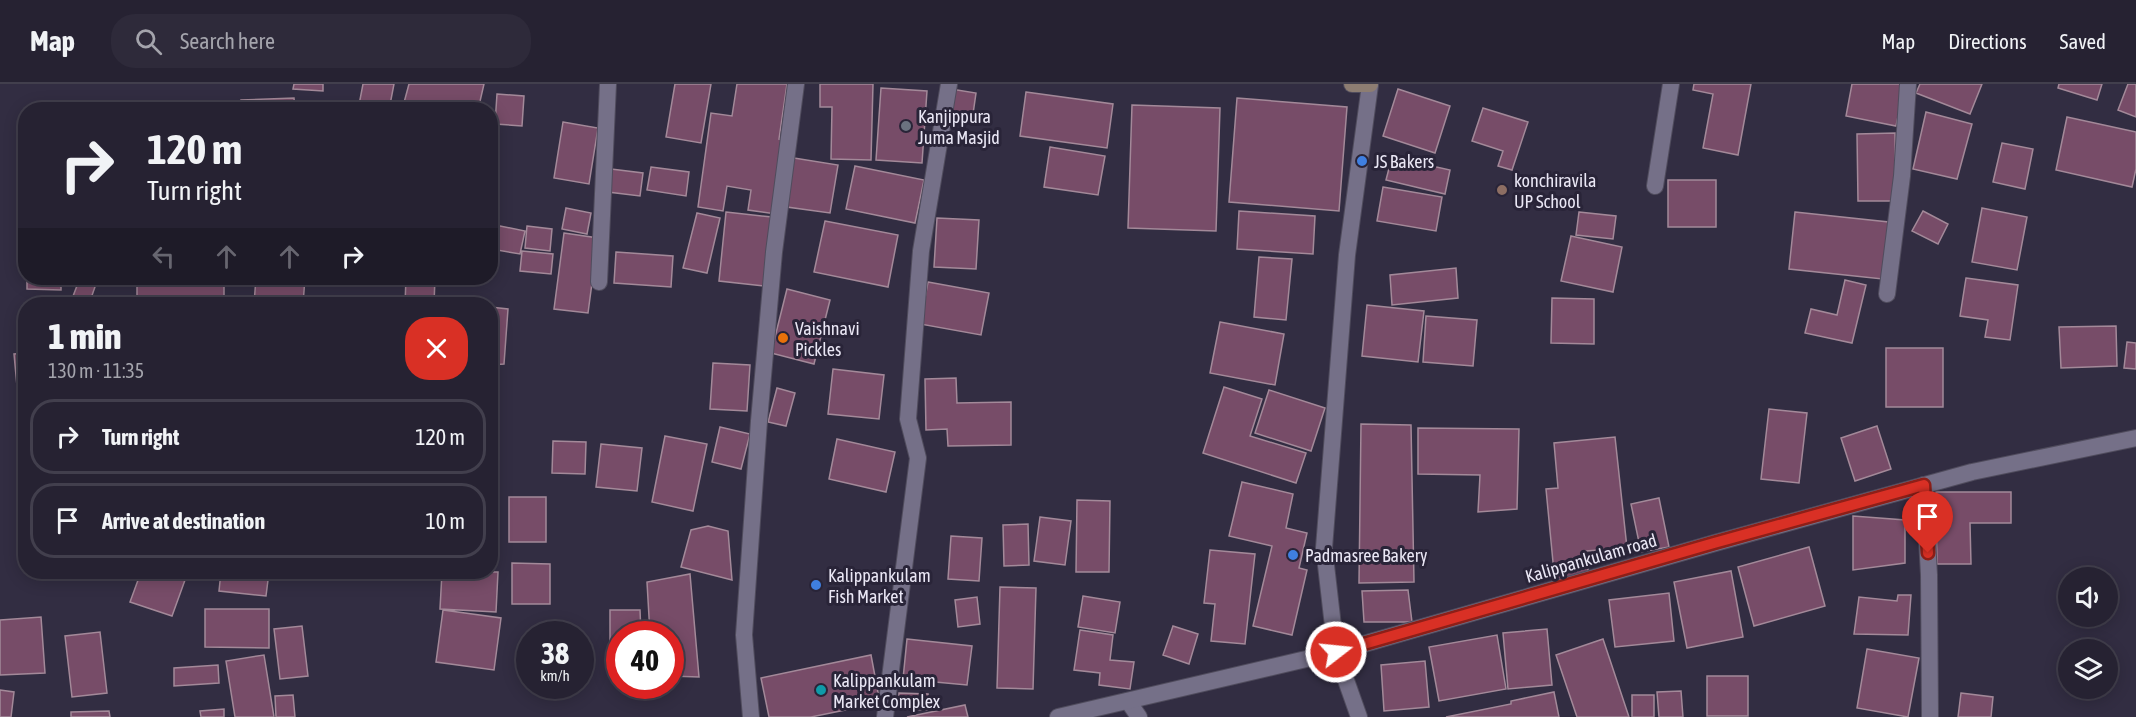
<!DOCTYPE html>
<html lang="en">
<head>
<meta charset="utf-8">
<style>
  body { margin:0; font-family:"Asap Condensed",sans-serif; background:#2e2a3a; color:#f1f3f6; height:100vh; display:flex; flex-direction:column; font-size:22px; white-space:nowrap }
  * { box-sizing:border-box; margin:0 }
  p { font-size:20px; color:#a4a4ac }
  .icon { flex:none; width:33px; height:33px; fill:none; stroke:currentColor; stroke-width:2; stroke-linecap:round; stroke-linejoin:round }
  .map { position:relative; flex:1; overflow:hidden }
  .details { position:absolute; left:18px; top:213px; width:480px; height:282px; display:flex; flex-direction:column; background:#262232; border-radius:24px; box-shadow:0 3px 15px #0003,0 0 0 2px #423f4d }
  .details>* { flex:none }
  .guide { position:absolute; left:18px; top:18px; width:480px; height:183px; border-radius:24px; box-shadow:0 3px 15px #0003,0 0 0 2px #423f4d; background:#262232; color:#f1f3f6; overflow:hidden }
  .controls { position:absolute; left:2058px; top:483px; display:grid; gap:12px }
  .controls a { display:grid; place-items:center; width:60px; height:60px; border-radius:50%; background:#262232; box-shadow:0 3px 15px #0003,0 0 0 2px #423f4d; font-size:30px }
  .speed { position:absolute; left:516px; top:537px; display:flex; gap:12px; font-size:30px; font-weight:700; text-align:center }
  .speed>* { display:grid; place-content:center; width:78px; height:78px; border-radius:50%; background:#262232; box-shadow:0 3px 15px #0003,0 0 0 2px #423f4d; line-height:1 }
  .speed small { font-size:15px; font-weight:400 }
  .speed .limit { border:9px solid #d22; background:#fff; color:#111 }
  .pin { position:absolute; display:grid; place-items:center; width:51px; height:51px; color:#fff; margin:-62px -26px; border-radius:50% 50% 50% 0; rotate:-45deg; box-shadow:0 0 6px #0007 }
  .pin .icon { rotate:45deg }
  .me { position:absolute; width:66px; margin:-33px; rotate:74deg; stroke-linejoin:round; filter:drop-shadow(0 0 4px #0008) }
  .turn { display:flex; align-items:center; gap:21px; height:126px; padding:0 30px; font-size:27px }
  .turn .icon { width:78px; height:78px; stroke-width:2.5 }
  .turn b { display:block; font-size:42px; line-height:51px }
  .lanes { display:flex; align-items:center; height:57px; padding:0 30px; background:#0003; justify-content:center; gap:30px; direction:ltr }
  .lanes .off { opacity:.35 }
  .round { display:grid; place-items:center; flex:none; width:63px; height:63px; border-radius:24px; background:#2e2a3a }
  .summary { display:flex; align-items:center; justify-content:space-between; height:102px; padding:0 30px }
  h1 { font-size:36px; font-weight:800; line-height:45px }
  ul { padding:0; list-style:none }
  li { display:flex; align-items:center; gap:18px; height:75px; margin:0 12px 9px; padding:0 18px; border:3px solid #423f4d; border-radius:24px }
  li div { flex:1 }
  li b { display:block; font-size:22px }
  li em { font-style:normal }
  header { display:flex; align-items:center; gap:36px; box-sizing:border-box; height:84px; padding:0 30px; background:#262232; border-bottom:2px solid #423f4d }
  header strong { font-size:28px }
  nav { display:flex; gap:33px; margin-inline-start:auto; font-size:21px }
  .search { width:420px; height:54px; background:#2e2a3a; display:flex; align-items:center; gap:15px; box-sizing:border-box; padding:0 21px; border-radius:24px; color:#a4a4ac; font-size:22px }
  .map>svg:first-child { display:block }
  .building { fill:#774c68; stroke:#a38999; stroke-width:1.5 }
  .lines { fill:none; stroke-linecap:round; stroke-linejoin:round }
  .minor-casing { stroke:#504c5d; stroke-width:18 }
  .tertiary-casing { stroke:#504c5d; stroke-width:18 }
  .secondary-casing { stroke:#504c5d; stroke-width:18 }
  .minor { stroke:#757088; stroke-width:16 }
  .tertiary { stroke:#757088; stroke-width:16 }
  .secondary { stroke:#8d7d72; stroke-width:16 }
  .route-casing { stroke:#8d1f18; stroke-width:15 }
  .route { stroke:#d93025; stroke-width:10 }
  .worship-dot { fill:#6b7280; stroke:#292438; stroke-width:2 }
  .shop-dot { fill:#3f7fe0; stroke:#292438; stroke-width:2 }
  .education-dot { fill:#8d6e63; stroke:#292438; stroke-width:2 }
  .food-dot { fill:#e8710a; stroke:#292438; stroke-width:2 }
  .culture-dot { fill:#0f9aa8; stroke:#292438; stroke-width:2 }
  .labels { text-anchor:middle; dominant-baseline:central; stroke-width:6; stroke-linejoin:round; paint-order:stroke }
  .poi-label { font-size:18px; fill:#eae7f5; stroke:#292438; text-anchor:start }
  .street-label { font-size:18px; fill:#eae7f5; stroke:#292438 }
</style>
</head>
<body>
<header>
<strong>Map</strong>
<div class="search"><svg class="icon" aria-label="search" viewBox="0 0 24 24"><circle cx="10" cy="10" r="6"/><path d="M15 15l6 6"/></svg>Search here</div>
<nav><a>Map</a><a>Directions</a><a>Saved</a></nav>
</header>
<div class="map">
<svg width="2136" height="633" viewBox="0 0 2136 633">
  <rect width="100%" height="100%" fill="#322d42"/>
  <path class="building" d="M294 0H323V7L293 5Z
    M363 0H394L389 26H358Z
    M409 0H484L478 26H402Z
    M675 0H711L701 59 666 53Z
    M737 0H787L779 55 786 56 776 130 748 126 751 106 727 102 723 127 698 123 711 29 732 32Z
    M820 0H873L871 76 831 75 832 23H820Z
    M1694 0H1751L1738 71 1703 64 1713 10 1693 6Z
    M1852 0H1905L1896 42 1846 32Z
    M1920 0H1982L1970 30 1916 9Z
    M2059 0H2102L2097 16 2058 4Z
    M2128 0H2136V33L2118 26Z
    M881 4 927 7 922 79 876 76Z
    M951 5 976 9 972 37 947 34Z
    M1398 5 1450 22 1435 69 1383 52Z
    M1026 8 1113 20 1107 64 1020 52Z
    M497 10 524 12 522 42 495 40Z
    M294 14 295 26H241V16Z
    M1237 14 1347 23 1339 127 1229 118Z
    M1132 21 1220 24 1216 147 1128 144Z
    M1483 24 1528 38 1512 86 1498 82 1503 67 1472 57Z
    M1926 28 1972 40 1957 95 1913 85Z
    M2067 33 2136 48V85L2132 103 2056 86Z
    M563 38 598 44 589 100 554 94Z
    M1895 49 1896 117H1858L1857 50Z
    M2002 59 2033 65 2025 105 1993 98Z
    M1050 63 1105 72 1098 111 1044 103Z
    M1392 73 1450 86 1445 110 1386 96Z
    M794 74 838 81 830 129 787 123Z
    M855 82 924 96 915 139 846 125Z
    M651 83 689 88 686 112 647 106Z
    M611 85 643 89 640 112 608 108Z
    M1668 96H1716V143H1668Z
    M1383 103 1442 113 1436 147 1377 137Z
    M566 124 591 129 587 150 562 145Z
    M1982 124 2027 133 2017 186 1972 178Z
    M1239 127 1315 132 1313 170 1237 165Z
    M1923 127 1948 140 1938 160 1912 147Z
    M726 128 772 133 764 202 719 197Z
    M1579 128 1616 132 1613 155 1576 151Z
    M1795 128 1898 139 1892 196 1789 185Z
    M697 129 720 134 707 189 683 184Z
    M937 134 979 136 976 185 934 183Z
    M825 137 898 151 888 203 814 188Z
    M495 141 525 147 520 170 491 165Z
    M527 142 552 145 550 167 525 164Z
    M564 149 598 154 588 229 554 225Z
    M1571 152 1622 163 1613 208 1561 197Z
    M522 167 553 170 551 190 520 187Z
    M616 168 673 172 671 203 614 199Z
    M1259 173 1292 175 1286 236 1254 233Z
    M1456 184 1458 214 1392 221 1390 191Z
    M27 194H61V206L27 205Z
    M80 194 96 200 89 220H70Z
    M137 194H224V220H137Z
    M256 194H305L303 220H254Z
    M406 194H435L434 220H405Z
    M1966 194 2018 201 2010 256 1985 253 1988 236 1960 232Z
    M1845 196 1866 201 1852 259 1805 249 1811 225 1837 231Z
    M928 198 989 209 981 251 920 240Z
    M787 205 830 216 814 280 771 269Z
    M1552 214 1594 215V260L1551 259Z
    M1367 221 1424 227 1418 278 1362 272Z
    M490 223 508 225 504 280 490 281Z
    M1426 232 1477 236 1473 282 1423 278Z
    M1220 238 1284 250 1275 301 1210 289Z
    M2116 242 2117 282 2061 284 2059 243Z
    M2127 258 2136 259V285L2124 284Z
    M1886 264H1943V323H1886Z
    M26 269V312L18 313 14 270Z
    M713 279 750 281 747 327 710 325Z
    M833 285 884 291 879 335 828 330Z
    M956 294 957 319 1011 318V361L948 362 947 345 926 346 925 295Z
    M1224 303 1262 315 1250 352 1306 369 1296 399 1203 369Z
    M777 304 795 309 786 342 768 338Z
    M1269 306 1325 324 1311 367 1255 349Z
    M1769 325 1807 329 1799 399 1761 395Z
    M1361 340 1411 341 1414 498 1359 499Z
    M1877 342 1891 385 1855 397 1841 354Z
    M720 343 750 350 741 385 712 378Z
    M1418 344 1519 345 1517 425 1478 428 1480 391 1418 390Z
    M665 352 707 360 693 427 652 418Z
    M1615 353 1627 464 1586 467 1589 495 1555 499 1546 405 1558 404 1554 359Z
    M837 355 895 368 886 408 829 395Z
    M553 357 586 358 585 390 552 389Z
    M601 360 642 364 637 407 596 403Z
    M1242 398 1293 410 1286 444 1307 449 1299 484 1307 486 1292 551 1253 542 1272 462 1229 452Z
    M1936 408H2011V439H1970L1971 480H1937Z
    M509 413H546V458H509Z
    M1659 414 1669 463 1641 468 1631 420Z
    M1077 416 1110 417 1109 488H1076Z
    M1853 432 1905 436V479L1853 486Z
    M1040 433 1071 437 1065 481 1034 477Z
    M1028 440 1029 481 1004 482 1003 441Z
    M708 442 728 447 732 496 681 483 691 446Z
    M951 452 982 454 979 497 948 495Z
    M1809 463 1825 522 1754 542 1738 483Z
    M1210 466 1255 470 1245 560 1211 557 1215 520 1204 519Z
    M512 479 550 480V520H512Z
    M1731 487 1743 553 1687 564 1674 498Z
    M141 488H159L185 496 172 532 130 518Z
    M221 488H269L266 512 219 507Z
    M442 488H498L496 528 440 525Z
    M690 490 699 593 670 592V550H650L647 498Z
    M1000 503 1036 504 1033 605 997 604Z
    M1408 506 1412 538H1364L1362 507Z
    M1669 509 1674 557 1615 563 1609 516Z
    M1898 511H1911L1908 551 1854 550 1859 513 1897 517Z
    M1083 512 1120 518 1115 549 1078 543Z
    M977 513 980 540 958 543 955 516Z
    M205 525H269V564L205 563Z
    M443 526 501 534 494 586 436 578Z
    M610 526H640L641 550H620V581H610Z
    M41 533 45 589 0 591V536Z
    M302 542 308 592 280 595 274 545Z
    M1173 542 1198 550 1189 580 1163 571Z
    M1547 545 1552 601 1508 605 1503 549Z
    M1080 546 1113 551 1110 576 1134 578 1130 605 1099 601 1100 589 1074 586Z
    M100 548 107 609 72 613 65 552Z
    M1497 551 1506 605 1439 617 1429 563Z
    M907 555 972 562 967 601 903 595Z
    M1603 555 1629 633H1577L1556 571Z
    M1867 565 1919 574 1908 633 1857 624Z
    M264 571 274 633H235L226 577Z
    M871 571 880 619 811 633H769L761 594Z
    M1425 577 1429 623 1384 627 1381 581Z
    M218 581 219 599 174 602V584Z
    M1707 592H1748V632H1707Z
    M0 606 14 608 11 633H0Z
    M1681 607 1683 633H1659L1657 608Z
    M1554 608 1559 633H1446L1511 620V617Z
    M899 609 928 610 927 626 898 625Z
    M1961 609 1993 613 1991 633H1958Z
    M293 611 295 633H276L275 612Z
    M1632 611H1654V633H1632Z
    M965 621 968 633H907Z
    M224 625V633H201L200 627Z
    M109 627 110 633H71V628Z"/>
  <g class="lines">
    <defs>
      <path id="minor" d="M1655 102 1671 0
        M599 198 608 0
        M1887 210 1902 92 1908 0
        M1924 401 1929 491 1930 633
        M1128 617 1139 633
        M751 633 744 551 759 337 774 168 796 0
        M885 633 918 374 908 335 921 167 949 0"/>
      <path id="tertiary" d="M1058 633 1336 568 1715 459 1972 388 2136 354
        M1359 633 1336 568 1324 464 1347 171 1370 1"/>
      <path id="secondary" d="M1352 0H1370"/>
    </defs>
    <use href="#minor" class="minor-casing"/>
    <use href="#tertiary" class="tertiary-casing"/>
    <use href="#secondary" class="secondary-casing"/>
    <use href="#minor" class="minor"/>
    <use href="#tertiary" class="tertiary"/>
    <use href="#secondary" class="secondary"/>
  </g>
  <g class="lines">
    <defs>
      <path id="route" d="M1336 568 1714 459 1924 401 1928 469"/>
    </defs>
    <use href="#route" class="route-casing"/>
    <use href="#route" class="route"/>
  </g>
  <circle class="worship-dot" cx="906" cy="42" r="6"/>
  <g class="shop-dot">
    <circle cx="1362" cy="77" r="6"/>
    <circle cx="1293" cy="471" r="6"/>
    <circle cx="816" cy="501" r="6"/>
  </g>
  <circle class="education-dot" cx="1502" cy="106" r="6"/>
  <circle class="food-dot" cx="783" cy="254" r="6"/>
  <circle class="culture-dot" cx="821" cy="606" r="6"/>
  <g class="labels">
    <g class="poi-label">
      <text x="918" y="32">Kanjippura<tspan x="918" dy="21">Juma Masjid</tspan></text>
      <text x="1374" y="77">JS Bakers</text>
      <text x="1514" y="96">konchiravila<tspan x="1514" dy="21">UP School</tspan></text>
      <text x="795" y="244">Vaishnavi<tspan x="795" dy="21">Pickles</tspan></text>
      <text x="1305" y="471">Padmasree Bakery</text>
      <text x="828" y="491">Kalippankulam<tspan x="828" dy="21">Fish Market</tspan></text>
      <text x="833" y="596">Kalippankulam<tspan x="833" dy="21">Market Complex</tspan></text>
    </g>
    <g class="street-label">
      <text transform="translate(1591 474) rotate(-16)">Kalippankulam road</text>
    </g>
  </g>
</svg>
<div class="controls">
<a><svg class="icon" aria-label="sound" viewBox="0 0 24 24"><path d="M4 9h4l5-4v14l-5-4H4zM17 9q2 3 0 6"/></svg></a>
<a><svg class="icon" aria-label="layers" viewBox="0 0 24 24"><path d="M12 4l9 5-9 5-9-5zM3 14l9 5 9-5"/></svg></a>
</div>
<div class="speed"><div>38<small>km/h</small></div><div class="limit">40</div></div>
<div class="pin" style="left:1928px;top:469px;background:#d93025"><svg class="icon" aria-label="arrive" viewBox="0 0 24 24"><path d="M6 21V4h12l-3 4 3 4H6"/></svg></div>
<svg class="me" style="left:1336px;top:568px" viewBox="-20 -20 40 40"><circle r="17" fill="#d93025" stroke="#fff" stroke-width="3"/><path d="M0-11L8 9 0 5-8 9z" fill="#fff"/></svg>
<div class="guide">
<div class="turn"><svg class="icon" aria-label="right" viewBox="0 0 24 24"><path d="M7 20v-9h11M14 6l5 5-5 5"/></svg><div><b>120 m</b>Turn right</div></div>
<div class="lanes"><svg class="icon off" aria-label="left" viewBox="0 0 24 24"><path d="M17 20v-9H6M10 6l-5 5 5 5"/></svg><svg class="icon off" aria-label="ahead" viewBox="0 0 24 24"><path d="M12 20V5M6 11l6-6 6 6"/></svg><svg class="icon off" aria-label="ahead" viewBox="0 0 24 24"><path d="M12 20V5M6 11l6-6 6 6"/></svg><svg class="icon" aria-label="right" viewBox="0 0 24 24"><path d="M7 20v-9h11M14 6l5 5-5 5"/></svg></div>
</div>
<section class="details">
<div class="summary"><div><h1>1 min</h1><p>130 m · 11:35</p></div><a class="round" style="background:#d93025;color:#fff"><svg class="icon" aria-label="close" viewBox="0 0 24 24"><path d="M6 6l12 12M18 6L6 18"/></svg></a></div>
<ul>
<li><svg class="icon" aria-label="right" viewBox="0 0 24 24"><path d="M7 20v-9h11M14 6l5 5-5 5"/></svg><div><b>Turn right</b></div><em>120 m</em></li>
<li><svg class="icon" aria-label="arrive" viewBox="0 0 24 24"><path d="M6 21V4h12l-3 4 3 4H6"/></svg><div><b>Arrive at destination</b></div><em>10 m</em></li>
</ul>
</section>
</div>
</body>
</html>
